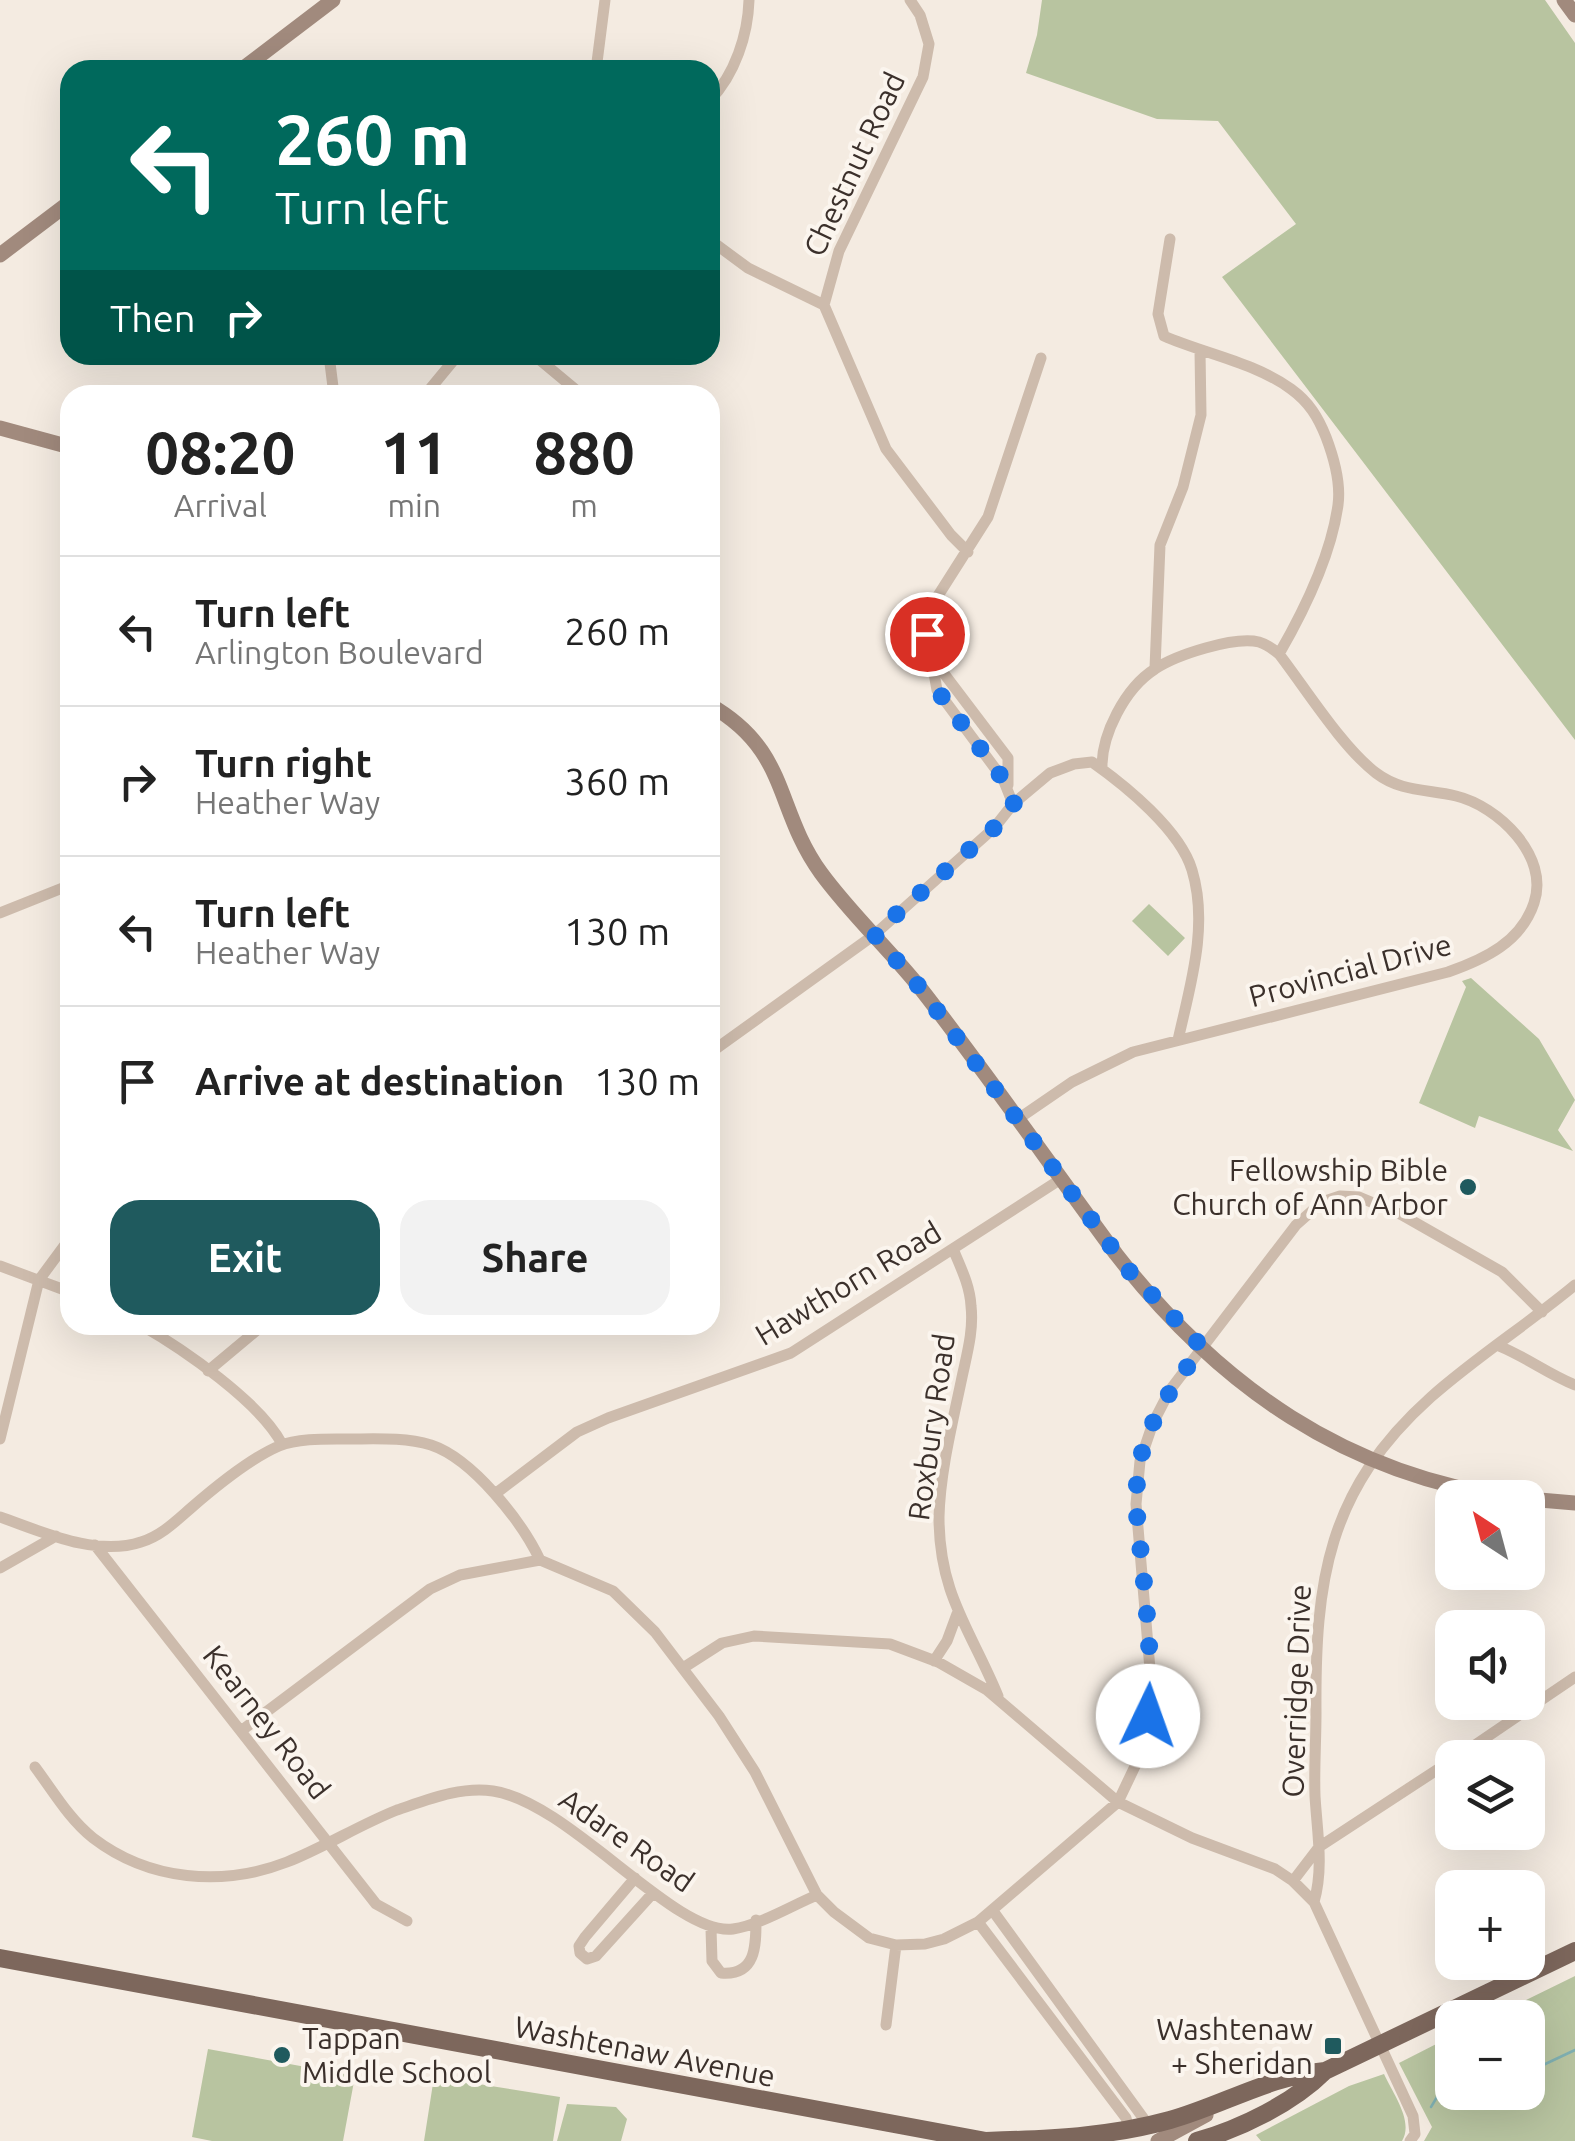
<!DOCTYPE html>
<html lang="en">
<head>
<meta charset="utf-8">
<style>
  body { margin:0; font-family:Ubuntu,sans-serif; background:#f2f2f2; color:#222; height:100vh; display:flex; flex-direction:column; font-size:38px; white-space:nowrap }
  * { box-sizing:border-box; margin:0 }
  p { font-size:32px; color:#767676 }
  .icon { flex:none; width:55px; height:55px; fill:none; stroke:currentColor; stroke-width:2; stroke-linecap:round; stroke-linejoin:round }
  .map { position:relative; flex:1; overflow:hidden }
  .drawer { position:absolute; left:60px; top:385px; width:660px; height:950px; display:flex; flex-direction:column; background:#fff; border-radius:30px; box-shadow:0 10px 40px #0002 }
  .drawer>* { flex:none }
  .top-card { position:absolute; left:60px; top:60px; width:660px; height:305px; border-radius:30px; box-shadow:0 10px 40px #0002; background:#00695c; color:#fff; overflow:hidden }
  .needle { width:65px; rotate:324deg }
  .buttons { position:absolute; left:1435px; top:1480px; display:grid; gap:20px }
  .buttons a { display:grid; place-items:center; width:110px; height:110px; border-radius:20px; background:#fff; box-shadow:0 10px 40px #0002; font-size:50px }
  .pin { position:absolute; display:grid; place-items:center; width:85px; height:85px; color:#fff; margin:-42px; border:5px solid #fff; border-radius:50%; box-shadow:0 2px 10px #0007 }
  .me { position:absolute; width:110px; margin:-55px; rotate:3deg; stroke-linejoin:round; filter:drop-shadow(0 0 8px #0008) }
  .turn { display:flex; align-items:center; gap:35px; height:210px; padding:0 50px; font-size:45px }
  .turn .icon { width:130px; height:130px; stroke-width:2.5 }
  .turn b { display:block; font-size:70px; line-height:85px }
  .then { display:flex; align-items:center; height:95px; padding:0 50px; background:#0003; gap:20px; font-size:38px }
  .eta { display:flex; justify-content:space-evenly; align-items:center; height:170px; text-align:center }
  .eta b { font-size:60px; font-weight:700; line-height:70px }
  .cta { display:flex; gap:20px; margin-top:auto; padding:20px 50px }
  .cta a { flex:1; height:115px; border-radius:30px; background:#1f5a5e; color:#fff; font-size:40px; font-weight:700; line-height:115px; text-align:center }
  .cta a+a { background:#f2f2f2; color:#222 }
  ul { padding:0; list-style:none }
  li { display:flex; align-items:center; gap:30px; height:150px; padding:0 50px; border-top:2px solid #e0e0e0 }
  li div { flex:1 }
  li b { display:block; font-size:38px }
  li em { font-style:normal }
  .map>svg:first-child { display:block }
  .green { fill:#b8c4a0 }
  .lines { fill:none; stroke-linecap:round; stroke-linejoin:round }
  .stream { stroke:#7fb0b2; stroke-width:2.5 }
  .street { stroke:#cdbbac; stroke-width:11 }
  .secondary { stroke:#a18a7d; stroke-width:15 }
  .primary { stroke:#7d675c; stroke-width:18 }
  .route { stroke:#1a73e8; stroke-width:18; stroke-dasharray:0 32.4 }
  .poi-dot { fill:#1f5a5e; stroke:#fbf5ee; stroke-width:4 }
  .labels { text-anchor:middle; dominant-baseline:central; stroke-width:8; stroke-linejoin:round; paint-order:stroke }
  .street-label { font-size:30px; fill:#3b302b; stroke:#fbf5ee }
  .poi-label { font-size:30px; fill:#3b302b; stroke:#fbf5ee; text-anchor:end }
</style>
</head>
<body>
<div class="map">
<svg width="1575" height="2141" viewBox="0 0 1575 2141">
  <rect width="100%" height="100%" fill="#f4ebe1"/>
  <path class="green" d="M1042 0H1545L1575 43V740L1222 277 1296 224 1218 121 1157 119 1026 73 1037 35Z
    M1149 904 1185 938 1168 956 1132 921Z
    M1471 978 1539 1039 1575 1100 1558 1130 1573 1151 1479 1116 1475 1128 1419 1103 1466 987 1462 981Z
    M1575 1976V2141H1424L1432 2127 1399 2063 1452 2036V2092H1528V2018L1491 2017Z
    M208 2049 355 2076 343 2141H212L192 2137Z
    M1384 2074C1393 2094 1414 2121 1402 2141H1261L1256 2135 1349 2086Z
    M434 2077 560 2097 553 2141H424Z
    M567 2104 616 2107 627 2119 621 2141H557Z"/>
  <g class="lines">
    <path class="stream" d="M1528 2058 1541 2066 1575 2050
      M1431 2107 1452 2072"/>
    <path class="street" d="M910 0 920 15 929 44 923 77 839 251 824 305 886 449 951 535 968 552
      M596 70 605 0
      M710 100C735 75 748 34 749 0
      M1170 239 1158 314 1164 336C1205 354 1254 362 1291 389 1309 402 1318 417 1326 437 1334 458 1341 483 1338 505 1331 556 1305 609 1279 654
      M710 240 748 268 824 305
      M329 355 334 395
      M534 355 582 395
      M425 395 458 355
      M936 663 1008 758V785
      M1155 668 1160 545 1183 487 1201 415 1200 351
      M1013 804 1003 779 937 690 927 634 928 616 934 602 988 517 1041 358
      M0 913 70 885
      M710 1053 874 935 994 828 1013 804 1050 773 1074 764 1092 762C1126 786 1180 830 1192 870 1209 926 1190 986 1178 1040
      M1018 1119 1072 1082 1133 1052 1448 972C1485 959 1521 942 1534 903 1550 856 1498 806 1456 796 1427 789 1401 792 1376 773 1342 747 1306 689 1279 654 1273 649 1266 644 1259 642 1234 636 1176 655 1155 669 1125 688 1101 735 1102 769
      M953 1249C961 1268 970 1286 971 1306 974 1332 966 1357 961 1382 952 1425 940 1473 939 1517 939 1595 971 1630 998 1696
      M0 1266 70 1292
      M141 1325C183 1349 260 1402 282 1444
      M1499 1346C1526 1357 1548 1374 1575 1385
      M208 1371 263 1325
      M0 1439 39 1280 70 1238
      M495 1494 577 1432 608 1418 791 1353 1061 1179
      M0 1517C43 1532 96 1557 141 1542 161 1536 176 1521 191 1508 214 1488 251 1458 279 1446 298 1438 327 1439 347 1439 375 1439 404 1437 431 1445 473 1459 522 1522 540 1560L613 1591 655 1632 719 1716 755 1772 817 1895 834 1912 869 1938 896 1945 925 1944 944 1939 978 1922 1118 1802 1137 1762 1151 1681 1136 1504 1140 1461 1153 1423 1170 1390 1296 1225 1322 1202 1340 1196 1359 1197 1402 1215 1502 1272 1542 1312
      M95 1545 376 1904 407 1921
      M0 1568 56 1536
      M934 1661 947 1641 957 1614
      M683 1668 722 1643 754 1636 890 1644 938 1662 987 1690 1118 1802 1192 1838 1275 1869 1293 1881 1314 1902 1413 2116 1415 2134 1410 2141
      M241 1731 430 1589 460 1575 540 1560
      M1456 1758 1575 1677
      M35 1767C53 1791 69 1819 93 1838 149 1881 223 1887 287 1862 325 1847 359 1825 397 1810 427 1800 461 1786 493 1791 569 1802 676 1937 733 1929 760 1925 791 1906 817 1895
      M635 1878 585 1937 579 1946 580 1953 587 1959 596 1956 653 1893
      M1293 1881 1319 1847 1452 1760
      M1314 1902C1324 1868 1317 1831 1315 1796 1314 1769 1316 1741 1316 1713 1315 1581 1327 1490 1431 1397 1476 1357 1528 1324 1575 1285
      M993 1911 1149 2126
      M978 1922 1126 2118 1129 2130
      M711 1929 712 1961 721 1973C756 1976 756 1946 756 1920
      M886 2025 896 1945"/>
    <path class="secondary" d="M1564 0 1575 15
      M241 70 333 0
      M0 255 70 202
      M0 428 70 447
      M710 705C790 751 774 808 821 873 851 914 889 949 921 989 988 1075 1051 1166 1116 1254 1220 1387 1346 1475 1515 1498
      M1528 1499 1575 1503
      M1158 2141 1206 2115"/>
    <path class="primary" d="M0 1958 986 2141
      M986 2141C1049 2139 1109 2137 1170 2120 1223 2105 1270 2076 1325 2071
      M1197 2141C1242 2128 1293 2103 1325 2071L1575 1951"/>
  </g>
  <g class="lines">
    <path class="route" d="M927 634 937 690 1003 779 1014 804 994 828 874 934 921 989 1130 1272 1202 1347C1176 1382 1149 1418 1140 1461 1133 1495 1138 1528 1142 1562 1147 1614 1153 1664 1148 1716"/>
  </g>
  <g class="poi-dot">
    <circle cx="1468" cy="1187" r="10"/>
    <rect x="1323" y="2036" width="20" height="20" rx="5"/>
    <circle cx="282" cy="2055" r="10"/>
  </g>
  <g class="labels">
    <g class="street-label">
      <text transform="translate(854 164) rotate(-65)">Chestnut Road</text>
      <text transform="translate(1350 970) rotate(-15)">Provincial Drive</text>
      <text transform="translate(848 1283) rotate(-31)">Hawthorn Road</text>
      <text transform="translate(931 1427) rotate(-82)">Roxbury Road</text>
      <text transform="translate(1296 1691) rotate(-88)">Overridge Drive</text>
      <text transform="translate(267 1722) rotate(52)">Kearney Road</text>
      <text transform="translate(627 1840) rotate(35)">Adare Road</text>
      <text transform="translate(645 2051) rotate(11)">Washtenaw Avenue</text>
    </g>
    <g class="poi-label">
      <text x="1448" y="1170">Fellowship Bible<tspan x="1448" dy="34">Church of Ann Arbor</tspan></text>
      <text x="1313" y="2029">Washtenaw<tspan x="1313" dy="34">+ Sheridan</tspan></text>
      <text x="302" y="2038" text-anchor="start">Tappan<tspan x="302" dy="34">Middle School</tspan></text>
    </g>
  </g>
</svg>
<div class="buttons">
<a><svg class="needle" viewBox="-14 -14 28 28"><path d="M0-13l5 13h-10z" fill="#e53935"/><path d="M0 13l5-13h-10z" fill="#767676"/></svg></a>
<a><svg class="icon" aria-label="sound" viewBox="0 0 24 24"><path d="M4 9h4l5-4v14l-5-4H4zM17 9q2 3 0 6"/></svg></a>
<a><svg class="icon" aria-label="layers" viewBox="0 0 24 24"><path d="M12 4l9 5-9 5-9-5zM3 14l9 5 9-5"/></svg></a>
<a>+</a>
<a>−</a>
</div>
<div class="pin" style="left:927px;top:634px;background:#d93025"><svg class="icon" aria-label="arrive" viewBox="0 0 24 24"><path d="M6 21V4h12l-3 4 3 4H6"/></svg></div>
<svg class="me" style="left:1148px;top:1716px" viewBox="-20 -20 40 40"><circle r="19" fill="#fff"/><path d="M0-13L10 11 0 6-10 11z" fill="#1a73e8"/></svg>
<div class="top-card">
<div class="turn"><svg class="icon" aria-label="left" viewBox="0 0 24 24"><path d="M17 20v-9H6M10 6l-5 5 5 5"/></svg><div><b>260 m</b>Turn left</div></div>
<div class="then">Then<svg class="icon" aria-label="right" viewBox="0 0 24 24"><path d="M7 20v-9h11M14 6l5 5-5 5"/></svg></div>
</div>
<section class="drawer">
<div class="eta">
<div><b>08:20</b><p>Arrival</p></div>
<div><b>11</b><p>min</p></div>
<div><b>880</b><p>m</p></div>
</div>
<ul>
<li><svg class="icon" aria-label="left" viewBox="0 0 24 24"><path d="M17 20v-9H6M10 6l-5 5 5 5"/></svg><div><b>Turn left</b><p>Arlington Boulevard</p></div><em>260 m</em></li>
<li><svg class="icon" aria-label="right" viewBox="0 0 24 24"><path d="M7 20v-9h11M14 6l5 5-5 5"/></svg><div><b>Turn right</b><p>Heather Way</p></div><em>360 m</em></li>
<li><svg class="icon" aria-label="left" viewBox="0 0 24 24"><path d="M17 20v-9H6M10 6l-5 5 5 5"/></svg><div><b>Turn left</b><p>Heather Way</p></div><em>130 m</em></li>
<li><svg class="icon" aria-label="arrive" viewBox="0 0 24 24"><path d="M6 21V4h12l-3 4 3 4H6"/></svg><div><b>Arrive at destination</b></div><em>130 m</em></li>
</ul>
<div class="cta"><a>Exit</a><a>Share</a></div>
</section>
</div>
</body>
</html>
